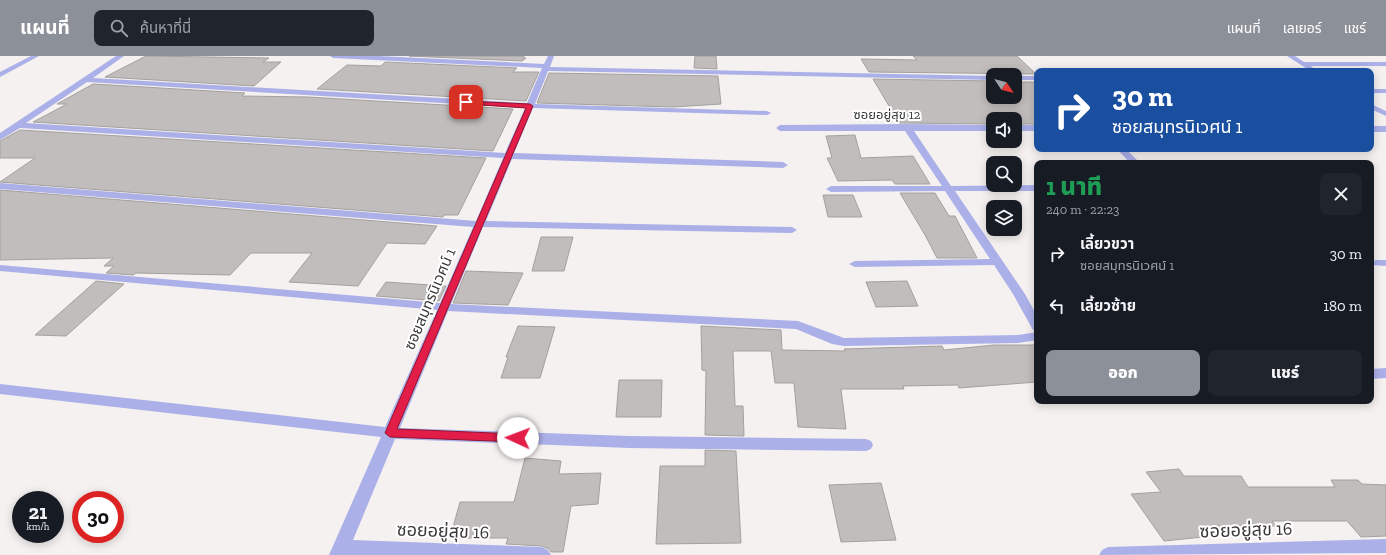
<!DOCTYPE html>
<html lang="th">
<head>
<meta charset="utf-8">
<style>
  body { margin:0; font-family:"Zilla Slab","Noto Sans Thai",serif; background:#20242c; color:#f1f3f6; height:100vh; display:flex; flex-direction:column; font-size:15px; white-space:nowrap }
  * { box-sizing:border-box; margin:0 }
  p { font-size:13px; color:#9ea1a6 }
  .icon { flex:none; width:22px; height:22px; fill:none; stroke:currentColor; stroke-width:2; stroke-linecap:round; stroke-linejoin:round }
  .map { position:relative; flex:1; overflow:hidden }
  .side { position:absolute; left:1034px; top:104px; width:340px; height:244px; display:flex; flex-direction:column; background:#171b24; border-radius:8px; box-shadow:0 2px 10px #0003 }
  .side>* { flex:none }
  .banner { position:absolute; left:1034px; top:12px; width:340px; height:84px; border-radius:8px; box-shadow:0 2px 10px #0003; background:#1a4fa0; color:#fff; overflow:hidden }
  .needle { width:26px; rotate:126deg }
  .fabs { position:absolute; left:986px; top:12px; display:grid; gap:8px }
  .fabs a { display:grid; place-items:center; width:36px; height:36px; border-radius:8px; background:#171b24; box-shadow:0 2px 10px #0003; font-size:20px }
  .speed { position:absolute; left:12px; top:435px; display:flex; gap:8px; font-size:20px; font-weight:700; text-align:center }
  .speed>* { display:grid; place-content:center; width:52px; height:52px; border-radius:50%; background:#171b24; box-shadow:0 2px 10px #0003; line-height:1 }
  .speed small { font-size:10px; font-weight:400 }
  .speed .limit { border:6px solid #d22; background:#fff; color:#111 }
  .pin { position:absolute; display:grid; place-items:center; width:34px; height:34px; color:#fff; margin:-17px; border-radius:8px; box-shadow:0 2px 6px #0006 }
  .me { position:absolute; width:44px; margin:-22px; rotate:272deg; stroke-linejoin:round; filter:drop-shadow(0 0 3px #0008) }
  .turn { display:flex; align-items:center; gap:14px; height:84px; padding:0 12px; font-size:18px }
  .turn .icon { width:52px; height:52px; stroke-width:2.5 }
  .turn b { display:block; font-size:28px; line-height:34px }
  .round { display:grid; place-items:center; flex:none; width:42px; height:42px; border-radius:8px; background:#20242c }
  .headline { display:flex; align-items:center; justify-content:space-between; height:68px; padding:0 12px }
  h1 { font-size:24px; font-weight:800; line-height:30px; color:#1e9e55 }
  .primary-button { display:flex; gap:8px; margin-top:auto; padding:8px 12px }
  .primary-button a { flex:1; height:46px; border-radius:8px; background:#8c9099; color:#fff; font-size:16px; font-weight:800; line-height:46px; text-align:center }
  .primary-button a+a { background:#20242c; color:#f1f3f6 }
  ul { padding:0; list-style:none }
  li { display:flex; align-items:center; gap:12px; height:52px; padding:0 12px }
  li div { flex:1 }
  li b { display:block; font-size:15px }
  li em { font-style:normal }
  header { display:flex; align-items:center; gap:24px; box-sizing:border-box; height:56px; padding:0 20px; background:#8c9099; color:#fff }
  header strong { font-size:19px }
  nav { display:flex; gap:22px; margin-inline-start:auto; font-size:14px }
  .search { width:280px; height:36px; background:#20242c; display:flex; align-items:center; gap:10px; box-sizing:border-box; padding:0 14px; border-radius:8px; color:#9ea1a6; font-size:15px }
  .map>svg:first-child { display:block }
  .building { fill:#c1bdbc; stroke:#a3a09e }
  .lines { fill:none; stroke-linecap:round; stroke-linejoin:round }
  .minor { fill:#acb0e9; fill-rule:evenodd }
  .route { fill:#e11d48; stroke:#92132f }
  .labels { text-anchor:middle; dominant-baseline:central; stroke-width:4; stroke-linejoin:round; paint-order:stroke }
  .far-street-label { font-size:13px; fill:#3a3838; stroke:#fff }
  .street-label { font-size:15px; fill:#3a3838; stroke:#fff }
  .near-street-label { font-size:18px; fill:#3a3838; stroke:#fff }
</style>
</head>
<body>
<header>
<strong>แผนที่</strong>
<div class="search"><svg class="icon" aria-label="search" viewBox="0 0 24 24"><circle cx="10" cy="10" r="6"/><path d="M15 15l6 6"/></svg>ค้นหาที่นี่</div>
<nav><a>แผนที่</a><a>เลเยอร์</a><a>แชร์</a></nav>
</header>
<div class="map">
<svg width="1386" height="499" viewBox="0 0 1386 499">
  <rect width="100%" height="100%" fill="#f5f1f0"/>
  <path class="building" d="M146 0 269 2 263 6H281L254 30 105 21Z
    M409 0H524L523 2H526L522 5Z
    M695 0H716L717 13 694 12Z
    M913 0H1017L1036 18 869 16 861 3 917 4Z
    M385 6 517 12 513 16H539L526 45 317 33 347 9 381 10Z
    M549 17 718 20 721 48 673 51 537 47Z
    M873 23 993 25V41H1015V26H1037V68H1015V63H993V68L899 67Z
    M93 28 245 37 242 40 308 41 513 53 493 95 33 66 67 48H57Z
    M20 74 486 102 458 159H444L443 161 0 126 35 102H0V85Z
    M855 79 861 102 913 100 930 128H895L892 124 838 125 827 102H832L826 80Z
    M0 134 437 170 425 188 387 187 358 230 289 226 312 197H251L230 219 136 217 133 219 106 217 114 210H104L113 202 0 204Z
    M900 137H935L949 160H955L977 202H937L925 179Z
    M823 139H853L862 161H828Z
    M541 181H573L564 215H532Z
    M466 215 523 217 508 249 453 247Z
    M96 225 124 228 66 280 35 279Z
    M907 225 918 250 876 251 866 226Z
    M386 226 446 230 439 245 376 240Z
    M518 270 555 271 540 322H501L508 301H506Z
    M701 270 781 274 782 294 845 295 844 293 942 290 944 294 994 289H1037V326L959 332 958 329 903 330 904 333H841L846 373 798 371 794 327H775L771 295H733L735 350H743L744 380 705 379 706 315 702 314Z
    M619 324H662L661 361H616Z
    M705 394 736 395 741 487 656 488 660 410H705Z
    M525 402 561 405 559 418 601 417 598 448 571 450 563 496H551L549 493 542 490 506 488 508 482H450L460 446H514Z
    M1179 413 1184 420H1241L1248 431H1335L1331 424H1358L1362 428 1386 429V480L1361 481 1347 465H1272L1276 470H1205L1213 480 1164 485 1131 438 1161 436 1146 416Z
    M881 427 896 484 841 486 829 429Z"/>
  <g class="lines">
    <path class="minor" d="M31 0H39L0 21V16Z
      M116 0H124L93 22 527 47 542 12 333 2 330 0H378L544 8 548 0H554L550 11 993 20V24L548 15 535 48 767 55 771 57 767 59 533 52 514 97 783 106 788 109 783 112 512 103 486 165 792 171 797 174 792 177 483 171 451 248 798 265 844 282 1018 279 1037 276V284L1018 287 844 290 832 288 796 273 448 255 400 372 629 380 866 383 871 385 873 389 871 393 866 395 629 392 395 383 353 484 542 491 548 494 551 499H329L381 381 0 338V328L385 371 437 254 0 215V209L440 247 473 171 0 133V127L476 165 503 102 20 72 0 84V77ZM87 26 525 52 505 97 26 67Z
      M1287 0H1295L1304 6H1386V10H1311L1313 12 1309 14Z
      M1015 20H1037V24H1015Z
      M1371 33H1386V37H1371Z
      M1371 48 1386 55V60L1371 53Z
      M907 68 993 69V75H914L951 130 1037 129V135H955L1025 238 1037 260V275L1033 274 1013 238 994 209 855 211 849 208 855 205 990 203 945 135 831 136 826 133 831 130H942L905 75H780L776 72 780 69Z
      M1015 69H1037V75H1015Z
      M1371 70H1386V76H1371Z
      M1117 93H1126L1140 107H1130Z
      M1376 204H1386V210L1372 209 1371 206Z
      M1386 312V322L1371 323V313Z
      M1386 483V497L1099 499 1102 494 1108 491Z"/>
  </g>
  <path class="route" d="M464 45 530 48 533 50 397 373 518 378 523 382 518 386 390 381 385 377 526 52 466 48 463 46Z"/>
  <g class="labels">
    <g class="far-street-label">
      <text x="887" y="58">ซอยอยู่สุข 12</text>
    </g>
    <g class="street-label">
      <text transform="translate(430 243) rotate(-67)">ซอยสมุทรนิเวศน์ 1</text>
    </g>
    <g class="near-street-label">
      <text transform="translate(1246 474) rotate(-2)">ซอยอยู่สุข 16</text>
      <text transform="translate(443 475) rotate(2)">ซอยอยู่สุข 16</text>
    </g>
  </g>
</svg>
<div class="fabs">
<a><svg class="needle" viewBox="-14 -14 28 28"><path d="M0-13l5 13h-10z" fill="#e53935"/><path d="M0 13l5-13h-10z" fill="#9ea1a6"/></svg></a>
<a><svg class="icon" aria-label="sound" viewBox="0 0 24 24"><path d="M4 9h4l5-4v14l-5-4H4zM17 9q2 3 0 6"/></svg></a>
<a><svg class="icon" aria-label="search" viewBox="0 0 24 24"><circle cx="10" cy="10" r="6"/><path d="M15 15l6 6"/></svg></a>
<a><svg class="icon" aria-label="layers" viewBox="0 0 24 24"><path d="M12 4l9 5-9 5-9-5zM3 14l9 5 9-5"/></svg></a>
</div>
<div class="speed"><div>21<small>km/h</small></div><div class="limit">30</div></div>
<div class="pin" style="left:466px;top:46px;background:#d93025"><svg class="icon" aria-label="arrive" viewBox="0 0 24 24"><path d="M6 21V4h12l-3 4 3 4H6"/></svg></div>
<svg class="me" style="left:518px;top:382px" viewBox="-20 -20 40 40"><circle r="19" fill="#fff"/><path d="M0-13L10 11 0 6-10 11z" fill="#e11d48"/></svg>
<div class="banner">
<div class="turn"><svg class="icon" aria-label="right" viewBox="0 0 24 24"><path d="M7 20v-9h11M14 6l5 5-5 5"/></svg><div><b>30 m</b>ซอยสมุทรนิเวศน์ 1</div></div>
</div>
<section class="side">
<div class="headline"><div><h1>1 นาที</h1><p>240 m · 22:23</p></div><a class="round"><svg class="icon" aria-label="close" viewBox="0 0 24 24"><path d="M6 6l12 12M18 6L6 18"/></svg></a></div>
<ul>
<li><svg class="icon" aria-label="right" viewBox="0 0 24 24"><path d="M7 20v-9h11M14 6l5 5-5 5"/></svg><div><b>เลี้ยวขวา</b><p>ซอยสมุทรนิเวศน์ 1</p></div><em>30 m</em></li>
<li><svg class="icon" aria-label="left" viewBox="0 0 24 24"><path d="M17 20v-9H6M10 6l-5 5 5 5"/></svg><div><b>เลี้ยวซ้าย</b></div><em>180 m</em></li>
</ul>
<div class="primary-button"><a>ออก</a><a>แชร์</a></div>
</section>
</div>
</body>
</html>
